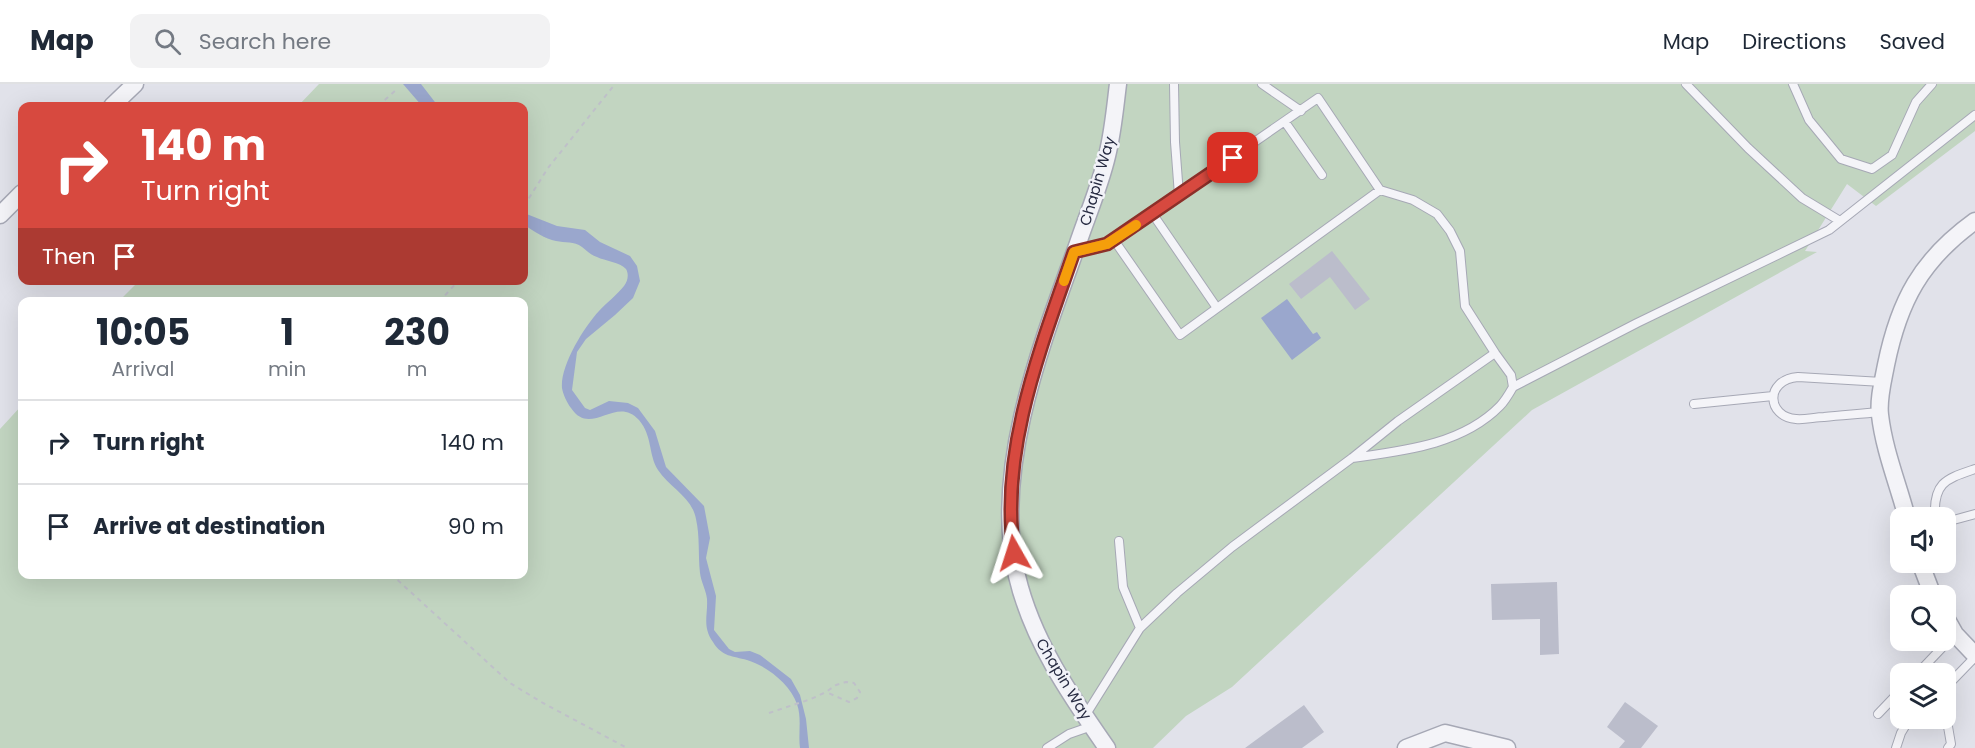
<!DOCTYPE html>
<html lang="en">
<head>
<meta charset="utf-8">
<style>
  body { margin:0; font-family:Poppins,sans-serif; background:#f2f2f3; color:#1f2937; height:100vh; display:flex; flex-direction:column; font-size:22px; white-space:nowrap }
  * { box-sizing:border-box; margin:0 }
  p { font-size:20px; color:#747a83 }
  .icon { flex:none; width:33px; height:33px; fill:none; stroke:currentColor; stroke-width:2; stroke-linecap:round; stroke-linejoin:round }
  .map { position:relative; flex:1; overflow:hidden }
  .panel { position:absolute; left:18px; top:213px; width:510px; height:282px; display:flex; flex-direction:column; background:#fff; border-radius:12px; box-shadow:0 6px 24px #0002 }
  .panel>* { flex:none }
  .top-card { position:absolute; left:18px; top:18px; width:510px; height:183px; border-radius:12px; box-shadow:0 6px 24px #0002; background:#d7493f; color:#fff; overflow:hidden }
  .tools { position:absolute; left:1890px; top:423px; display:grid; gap:12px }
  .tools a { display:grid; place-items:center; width:66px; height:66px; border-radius:12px; background:#fff; box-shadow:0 6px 24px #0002; font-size:30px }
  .pin { position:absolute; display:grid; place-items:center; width:51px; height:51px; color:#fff; margin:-26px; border-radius:12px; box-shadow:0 3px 9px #0006 }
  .me { position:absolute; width:66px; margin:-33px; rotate:354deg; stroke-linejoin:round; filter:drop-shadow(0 0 4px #0008) }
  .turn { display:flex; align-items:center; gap:21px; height:126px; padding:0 24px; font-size:27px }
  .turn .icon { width:78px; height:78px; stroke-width:2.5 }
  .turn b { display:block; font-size:42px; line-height:51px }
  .then { display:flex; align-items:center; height:57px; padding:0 24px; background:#0003; gap:12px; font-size:22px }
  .eta { display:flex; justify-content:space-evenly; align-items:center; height:102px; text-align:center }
  .eta b { font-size:36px; font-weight:700; line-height:42px }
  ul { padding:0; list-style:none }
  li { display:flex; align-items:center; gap:18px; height:84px; padding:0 24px; border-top:2px solid #e0e1e3 }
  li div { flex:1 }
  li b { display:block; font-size:22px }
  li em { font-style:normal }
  header { display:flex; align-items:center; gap:36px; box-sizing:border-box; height:84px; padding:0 30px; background:#fff; border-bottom:2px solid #e0e1e3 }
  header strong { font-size:28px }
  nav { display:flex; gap:33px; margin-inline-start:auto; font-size:21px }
  .search { width:420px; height:54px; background:#f2f2f3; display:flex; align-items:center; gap:15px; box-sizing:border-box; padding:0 21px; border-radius:12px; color:#747a83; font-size:22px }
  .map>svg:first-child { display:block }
  .green { fill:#c2d5c1 }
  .water { fill:#9aa7cd }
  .building { fill:#bbbdcb }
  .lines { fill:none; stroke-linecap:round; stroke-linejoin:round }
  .service-casing { stroke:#a6a8b5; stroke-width:10 }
  .minor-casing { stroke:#a6a8b5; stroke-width:19 }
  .path { stroke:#bfc0c9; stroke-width:2; stroke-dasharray:4.5 4.5; stroke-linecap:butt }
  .service { stroke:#f4f4f8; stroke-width:8 }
  .minor { stroke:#f4f4f8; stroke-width:16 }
  .route-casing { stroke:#8c2f29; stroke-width:15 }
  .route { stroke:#d7493f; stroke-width:10 }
  .slow { stroke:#f59e0b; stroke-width:10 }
  .labels { text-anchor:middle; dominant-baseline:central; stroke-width:5; stroke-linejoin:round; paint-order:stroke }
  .street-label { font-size:15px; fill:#282c43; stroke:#f1f2f8 }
</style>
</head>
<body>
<header>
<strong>Map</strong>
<div class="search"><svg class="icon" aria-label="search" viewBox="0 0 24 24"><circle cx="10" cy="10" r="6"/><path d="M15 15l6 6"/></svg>Search here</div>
<nav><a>Map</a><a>Directions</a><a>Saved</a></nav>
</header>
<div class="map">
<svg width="1975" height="664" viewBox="0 0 1975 664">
  <rect width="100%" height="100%" fill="#e1e2ea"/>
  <path class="green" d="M319 0H1975V47L1876 122 1847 100 1805 167 1817 168 1532 326 1232 603 1186 632 1153 664H0V345L22 321V490H524V218L119 217 139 197 524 196V22H298Z"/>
  <path class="water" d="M403 0H421L438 22H422Z
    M524 129 557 142 585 146 600 158 630 172 637 182 640 197 633 214 615 231 586 255 577 268 572 306 585 324 590 326 609 317 628 319 638 324 655 347 666 383 704 422 710 454 706 474 716 512 714 546 729 565 735 568 750 567 760 571 791 595 800 611 806 635 809 664H800C798 650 802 634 797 620 790 600 767 582 747 576 733 572 722 573 713 558 702 542 708 532 707 515 706 506 701 498 700 489 698 470 700 453 696 435 692 413 670 404 658 386 648 370 653 353 639 336 616 310 591 354 571 324 567 319 563 310 562 304 560 282 584 243 599 227 606 219 617 211 624 202 628 197 629 190 626 185 620 178 605 177 597 173 591 171 587 167 582 163 574 157 565 159 556 157 545 155 534 147 524 141Z
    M1287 215 1313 250 1317 248 1321 254 1292 276 1261 234Z"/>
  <path class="building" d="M1332 167 1370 215 1355 226 1330 193 1301 215 1289 200Z
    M1557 498 1559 570 1540 571V535L1492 536 1491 500Z
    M1625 618 1658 642 1641 664H1619L1625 657 1607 643Z
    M1304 621 1324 648 1302 664H1245Z"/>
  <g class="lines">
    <defs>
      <path id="service" d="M1174 0 1175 58 1179 111
        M1262 0 1301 27
        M1686 0 1748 64 1802 114 1840 137
        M1793 0 1809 36 1841 75 1872 85 1892 71 1916 18 1932 0
        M1285 38 1322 91
        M1152 129 1217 224
        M1114 156 1180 251 1380 106
        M1075 168 1107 160 1318 14 1380 106 1413 116 1437 130 1450 147 1460 167 1465 222 1495 269
        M1513 303 1637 239 1829 146 1975 31
        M1694 320 1773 312
        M1879 328C1861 330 1842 331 1824 333 1815 333 1805 336 1796 335 1767 333 1764 296 1798 293L1882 298
        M1935 434C1933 398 1946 395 1975 385
        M1946 438 1975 430
        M1119 457 1123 503 1140 544
        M1917 590 1955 550
        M1946 603 1975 573
        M1878 630 1900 607
        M1946 631 1951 660 1948 664
        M1085 632 1140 544 1177 509 1232 463 1352 374 1398 337 1495 269 1511 291 1513 303C1509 310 1505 317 1500 322 1462 361 1402 367 1352 374
        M1047 664 1069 650 1092 642
        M1896 664 1901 649 1910 634"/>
      <path id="minor" d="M112 22 135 0
        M0 131 22 109
        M1907 434C1898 400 1884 366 1880 331 1878 315 1883 297 1886 281 1899 217 1921 176 1975 137
        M1920 478 1933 512
        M1946 534 1955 550 1975 571
        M1107 664C1070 611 1032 556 1017 492 992 386 1041 261 1077 162 1087 132 1100 102 1107 72 1113 48 1115 24 1118 0
        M1406 664 1445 649 1507 664"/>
    </defs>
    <use href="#service" class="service-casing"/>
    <use href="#minor" class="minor-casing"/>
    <path class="path" d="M378 22 396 6
      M524 122 548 84 615 0
      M439 218 459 196
      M391 490 510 599 543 619 627 664
      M769 629 811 615 826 608 836 601 846 598 854 599 860 608 857 614 849 618 826 608"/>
    <use href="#service" class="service"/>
    <use href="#minor" class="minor"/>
  </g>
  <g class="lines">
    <defs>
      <path id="route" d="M1014 469C999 367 1041 263 1074 168L1107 160 1233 74"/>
    </defs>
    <use href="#route" class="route-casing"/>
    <use href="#route" class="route"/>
    <path class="slow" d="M1064 197 1074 168 1107 160 1136 141"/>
  </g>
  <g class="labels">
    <g class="street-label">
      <text transform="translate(1097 97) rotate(-74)">Chapin Way</text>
      <text transform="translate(1064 595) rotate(59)">Chapin Way</text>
    </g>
  </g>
</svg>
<div class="tools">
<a><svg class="icon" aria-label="sound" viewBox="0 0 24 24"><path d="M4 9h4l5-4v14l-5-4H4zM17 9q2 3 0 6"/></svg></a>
<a><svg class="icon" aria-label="search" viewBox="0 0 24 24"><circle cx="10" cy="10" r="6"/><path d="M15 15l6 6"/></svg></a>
<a><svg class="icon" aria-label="layers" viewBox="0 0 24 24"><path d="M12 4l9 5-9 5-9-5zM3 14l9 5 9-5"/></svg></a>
</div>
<div class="pin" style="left:1233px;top:74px;background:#d93025"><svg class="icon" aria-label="arrive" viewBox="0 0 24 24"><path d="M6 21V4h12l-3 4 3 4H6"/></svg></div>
<svg class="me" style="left:1014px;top:469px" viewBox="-20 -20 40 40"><path d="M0-17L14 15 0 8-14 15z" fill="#d7493f" stroke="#fff" stroke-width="4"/></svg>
<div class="top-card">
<div class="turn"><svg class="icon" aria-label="right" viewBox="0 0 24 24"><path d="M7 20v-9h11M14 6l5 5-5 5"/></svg><div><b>140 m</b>Turn right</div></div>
<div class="then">Then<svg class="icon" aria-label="arrive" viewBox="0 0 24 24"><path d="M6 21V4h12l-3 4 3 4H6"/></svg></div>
</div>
<section class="panel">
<div class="eta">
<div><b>10:05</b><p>Arrival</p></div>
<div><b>1</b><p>min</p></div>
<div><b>230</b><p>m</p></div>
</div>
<ul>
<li><svg class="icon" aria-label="right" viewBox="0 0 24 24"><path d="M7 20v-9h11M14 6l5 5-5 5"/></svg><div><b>Turn right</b></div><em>140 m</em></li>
<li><svg class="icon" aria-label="arrive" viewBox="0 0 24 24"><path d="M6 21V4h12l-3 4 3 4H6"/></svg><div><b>Arrive at destination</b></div><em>90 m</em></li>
</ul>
</section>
</div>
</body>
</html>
